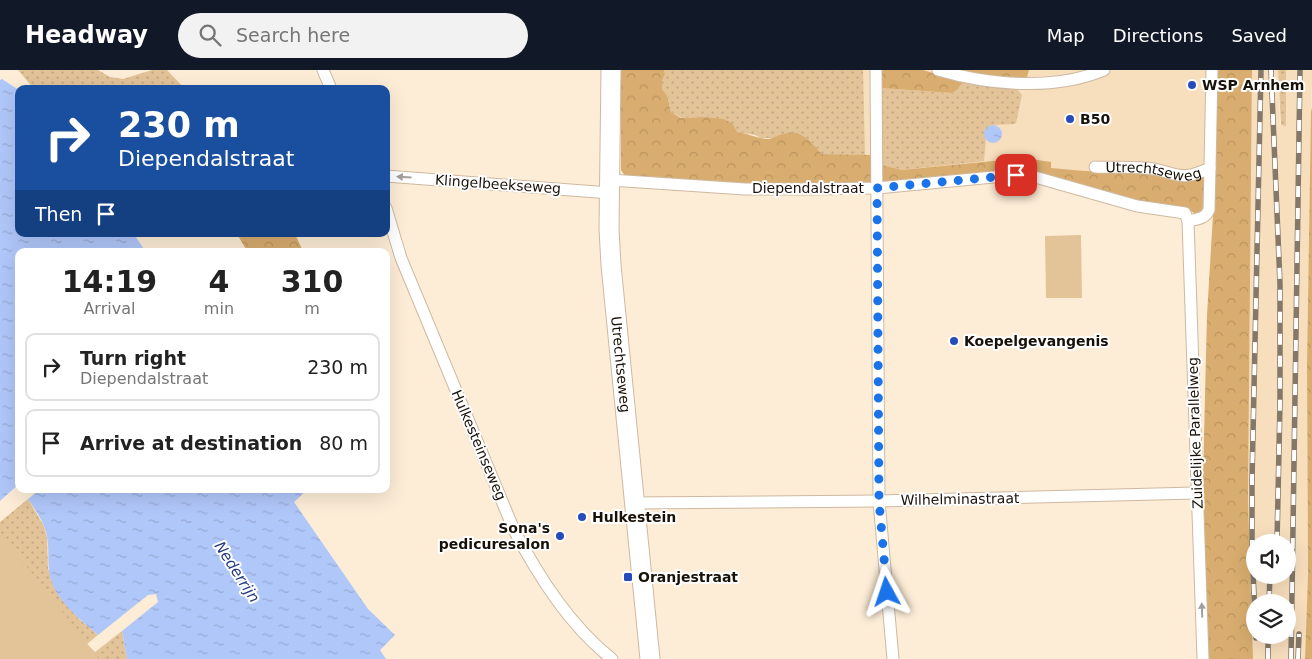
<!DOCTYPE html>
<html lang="en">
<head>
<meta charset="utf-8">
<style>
  body { margin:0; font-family:"DejaVu Sans",sans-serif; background:#f2f2f2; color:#222; height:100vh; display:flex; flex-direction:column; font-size:19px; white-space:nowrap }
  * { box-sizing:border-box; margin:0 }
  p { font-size:16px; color:#767676 }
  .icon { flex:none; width:28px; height:28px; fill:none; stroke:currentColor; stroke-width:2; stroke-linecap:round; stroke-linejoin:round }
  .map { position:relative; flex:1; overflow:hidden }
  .details { position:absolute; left:15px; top:178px; width:375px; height:245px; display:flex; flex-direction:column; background:#fff; border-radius:10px; box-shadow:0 5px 20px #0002 }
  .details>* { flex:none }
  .top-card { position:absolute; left:15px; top:15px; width:375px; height:152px; border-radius:10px; box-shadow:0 5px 20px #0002; background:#1a4fa0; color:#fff; overflow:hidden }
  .buttons { position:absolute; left:1246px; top:464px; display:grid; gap:10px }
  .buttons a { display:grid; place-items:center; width:50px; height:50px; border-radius:50%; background:#fff; box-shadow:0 5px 20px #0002; font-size:25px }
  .pin { position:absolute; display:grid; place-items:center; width:42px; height:42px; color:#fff; margin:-21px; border-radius:10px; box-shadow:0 2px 8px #0006 }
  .me { position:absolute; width:55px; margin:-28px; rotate:355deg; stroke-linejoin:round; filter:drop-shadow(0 0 4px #0008) }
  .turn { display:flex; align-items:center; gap:18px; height:105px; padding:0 20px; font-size:22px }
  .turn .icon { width:65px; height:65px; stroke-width:2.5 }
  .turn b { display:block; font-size:35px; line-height:42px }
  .then { display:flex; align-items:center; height:48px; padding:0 20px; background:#0003; gap:10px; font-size:19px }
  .eta { display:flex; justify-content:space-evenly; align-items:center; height:85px; text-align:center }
  .eta b { font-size:30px; font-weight:700; line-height:35px }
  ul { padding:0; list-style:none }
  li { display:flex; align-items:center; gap:15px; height:68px; margin:0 10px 8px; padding:0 10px; border:2px solid #e0e0e0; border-radius:10px }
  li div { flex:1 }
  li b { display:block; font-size:19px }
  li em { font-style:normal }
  header { display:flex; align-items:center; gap:30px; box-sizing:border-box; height:70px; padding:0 25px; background:#111827; color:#fff }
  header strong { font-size:24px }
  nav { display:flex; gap:28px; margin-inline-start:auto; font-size:18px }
  .search { width:350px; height:45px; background:#f2f2f2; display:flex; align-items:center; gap:12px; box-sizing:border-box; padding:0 18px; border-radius:28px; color:#767676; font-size:19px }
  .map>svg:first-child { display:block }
  .built { fill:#f7debd; fill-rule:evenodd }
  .grass { fill:url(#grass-dots) }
  .forest { fill:url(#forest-crowns) }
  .green { fill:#e3c398 }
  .water { fill:url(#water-ripples) }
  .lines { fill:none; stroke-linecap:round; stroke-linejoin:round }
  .street-casing { stroke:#cdb9a0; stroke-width:13 }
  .primary-casing { stroke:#cdb9a0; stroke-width:21 }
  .street { stroke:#fff; stroke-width:11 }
  .primary { stroke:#fff; stroke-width:19 }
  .rail-casing { stroke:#837869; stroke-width:5.5 }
  .rail { stroke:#fff; stroke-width:4; stroke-dasharray:11; stroke-linecap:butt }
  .oneway { fill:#a3a09c }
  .route { stroke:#1a73e8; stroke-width:9; stroke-dasharray:0 16.2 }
  .poi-dot { fill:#274bba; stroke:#fff; stroke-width:2 }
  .labels { text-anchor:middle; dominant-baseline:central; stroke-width:4; stroke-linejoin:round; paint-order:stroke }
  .poi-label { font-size:14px; font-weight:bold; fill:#181108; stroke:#fff; text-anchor:start }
  .street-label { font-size:14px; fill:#181108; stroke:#fff }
  .water-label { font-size:15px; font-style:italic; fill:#213b82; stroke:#fff }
</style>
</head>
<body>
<header>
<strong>Headway</strong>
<div class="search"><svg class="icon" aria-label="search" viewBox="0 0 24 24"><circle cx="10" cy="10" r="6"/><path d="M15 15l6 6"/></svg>Search here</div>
<nav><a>Map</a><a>Directions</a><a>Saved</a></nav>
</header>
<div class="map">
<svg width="1312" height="589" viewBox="0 0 1312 589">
  <defs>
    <pattern id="grass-dots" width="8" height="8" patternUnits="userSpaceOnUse" patternTransform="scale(1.25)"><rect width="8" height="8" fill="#e3c398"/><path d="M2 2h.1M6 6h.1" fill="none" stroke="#c2a682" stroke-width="1.8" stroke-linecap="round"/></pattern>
    <pattern id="forest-crowns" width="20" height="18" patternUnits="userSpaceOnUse" patternTransform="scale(1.25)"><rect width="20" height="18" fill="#d9ad6f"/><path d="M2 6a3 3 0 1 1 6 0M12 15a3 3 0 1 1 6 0" fill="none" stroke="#ba945f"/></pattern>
    <pattern id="water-ripples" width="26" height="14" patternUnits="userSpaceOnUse" patternTransform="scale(1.25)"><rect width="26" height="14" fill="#b0c7f9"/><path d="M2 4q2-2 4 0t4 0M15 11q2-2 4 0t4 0" fill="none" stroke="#97aad4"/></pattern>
  </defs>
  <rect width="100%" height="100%" fill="#fdedd7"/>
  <path class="built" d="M623 0H1221L1218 139 1073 109 885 110Z
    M1252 0H1278L1280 55H1286V0H1312L1307 294 1308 504 1305 589H1253L1248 429ZM1255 472H1288V505H1255ZM1255 532H1288V565H1255Z"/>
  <path class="grass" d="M18 0H98L110 7 123 9 152 0H167L185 19H34Z
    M664 0H863L865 85 822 84 812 73 786 63 774 68H761L755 65 737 62 702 47 682 48 671 42 667 25 662 19V11L665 4Z
    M1278 0H1286V56L1281 55Z
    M963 12 992 17 1017 19 1022 25 1016 53 1014 54 992 55 985 67 986 69 984 91 902 100 882 95 881 18 952 23 957 20Z
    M28 429 44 456 47 468 48 499 78 548 98 565 87 574 95 582 122 561 127 589H0V452Z"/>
  <path class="forest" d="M621 0H664L665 4 662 11V19L667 25 671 42 681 48 702 47 723 49 732 53 737 62C746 63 760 69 768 69 775 68 780 64 787 63 802 60 813 74 822 84L872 85V111L870 114 745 115 625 106 621 100Z
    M881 0H923L963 12 957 20 952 23 881 18Z
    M955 0H1029L1027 7 1024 8 993 7Z
    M1215 0H1252L1248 429 1253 589H1208L1203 407 1207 245 1213 145V97Z
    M1312 37V589H1305L1308 504 1307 294 1311 42Z
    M1024 88 1051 92V98L1084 101 1153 102 1203 108 1206 112 1204 141 1198 144 1194 143 1184 137 1138 131 1046 106 883 113 882 95 902 100Z
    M237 164H295L303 181H247Z"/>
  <path class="green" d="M1081 165 1082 228H1046L1045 166Z
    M0 462 99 589H0Z"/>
  <path class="water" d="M2 9 19 20V164H134L145 181H19V414L0 431V10Z
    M984 64a9 9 0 1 1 18 0a9 9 0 1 1-18 0Z
    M40 419H308L294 432 368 539 395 565 380 580 386 589H127L122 561 158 532 156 524 148 525 98 565C82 551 60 534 52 513 46 498 50 483 47 467 45 453 36 441 28 429Z"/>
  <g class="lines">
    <defs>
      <g id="street">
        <path d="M323 0 331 19"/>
        <path d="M876 0 879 431 893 589"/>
        <path d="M938 0C989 15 1054 21 1104 0"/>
        <path id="s1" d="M1095 97C1114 98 1135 96 1154 99 1181 105 1182 111 1210 98L1212 0"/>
        <path d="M386 106 610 123"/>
        <path d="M610 110 745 119H809L877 118 1004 106 1028 105 1137 136 1185 143 1188 151 1203 589"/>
        <path d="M386 138 401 188 514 460C539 507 570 556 612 589"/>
        <path d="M1188 151C1197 149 1205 149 1209 140L1210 98"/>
        <path d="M634 433 879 431 1196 423"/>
      </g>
      <g id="primary">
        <path id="s2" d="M611 0 609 159 611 195 650 589"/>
      </g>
    </defs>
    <use href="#street" class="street-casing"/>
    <use href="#primary" class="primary-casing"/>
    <use href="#street" class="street"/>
    <use href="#primary" class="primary"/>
    <defs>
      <path id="rail" d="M1271 0 1280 214V333L1277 472
        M1269 532 1270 505
        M1255 547 1252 480V410L1261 0
        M1256 565V568
        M1268 589V565
        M1291 589 1300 0
        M1298 589 1299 564"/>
    </defs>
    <use href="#rail" class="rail-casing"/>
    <use href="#rail" class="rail"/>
  </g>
  <defs><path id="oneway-solid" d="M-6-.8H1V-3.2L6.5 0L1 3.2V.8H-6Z" transform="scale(1.25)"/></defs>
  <g class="oneway">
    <use href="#oneway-solid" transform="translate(404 107) rotate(-176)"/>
    <use href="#oneway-solid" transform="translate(1202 540) rotate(-92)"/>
  </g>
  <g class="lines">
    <path class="route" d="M887 522 879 431 877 118 1016 105"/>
  </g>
  <g class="poi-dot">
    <circle cx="1192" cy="15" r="5"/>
    <circle cx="1070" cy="49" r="5"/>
    <circle cx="954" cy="271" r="5"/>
    <circle cx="582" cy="447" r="5"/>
    <circle cx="560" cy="466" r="5"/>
    <rect x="623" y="502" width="10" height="10" rx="2.5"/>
  </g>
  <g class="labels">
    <g class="poi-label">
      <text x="1202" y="15">WSP Arnhem</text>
      <text x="1080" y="49">B50</text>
      <text x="964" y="271">Koepelgevangenis</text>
      <text x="592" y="447">Hulkestein</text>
      <text x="550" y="458" text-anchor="end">Sona's<tspan x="550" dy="16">pedicuresalon</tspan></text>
      <text x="638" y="507">Oranjestraat</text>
    </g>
    <g class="street-label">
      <text stroke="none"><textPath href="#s1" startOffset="59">Utrechtseweg</textPath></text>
      <text transform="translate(498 114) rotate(4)">Klingelbeekseweg</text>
      <text x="808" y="118">Diependalstraat</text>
      <text stroke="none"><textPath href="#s2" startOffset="295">Utrechtseweg</textPath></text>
      <text transform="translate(1195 363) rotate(-92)">Zuidelijke Parallelweg</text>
      <text transform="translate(479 375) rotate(67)">Hulkesteinseweg</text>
      <text transform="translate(960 429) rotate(-1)">Wilhelminastraat</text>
    </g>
    <g class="water-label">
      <text transform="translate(237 502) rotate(57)">Nederrijn</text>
    </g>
  </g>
</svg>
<div class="buttons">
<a><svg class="icon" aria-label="sound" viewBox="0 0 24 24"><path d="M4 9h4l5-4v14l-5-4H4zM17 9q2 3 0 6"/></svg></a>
<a><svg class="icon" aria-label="layers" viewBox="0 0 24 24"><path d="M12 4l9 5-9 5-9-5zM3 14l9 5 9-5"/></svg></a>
</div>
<div class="pin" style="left:1016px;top:105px;background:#d93025"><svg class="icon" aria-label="arrive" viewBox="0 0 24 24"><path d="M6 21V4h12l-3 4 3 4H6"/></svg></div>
<svg class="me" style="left:887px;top:522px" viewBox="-20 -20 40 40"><path d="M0-17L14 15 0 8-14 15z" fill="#1a73e8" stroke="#fff" stroke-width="4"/></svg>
<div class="top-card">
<div class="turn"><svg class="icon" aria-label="right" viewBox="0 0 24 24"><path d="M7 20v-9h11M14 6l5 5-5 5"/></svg><div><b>230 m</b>Diependalstraat</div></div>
<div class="then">Then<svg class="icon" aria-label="arrive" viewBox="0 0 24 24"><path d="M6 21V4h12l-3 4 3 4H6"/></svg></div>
</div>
<section class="details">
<div class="eta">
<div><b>14:19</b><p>Arrival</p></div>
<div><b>4</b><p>min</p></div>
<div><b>310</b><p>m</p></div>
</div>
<ul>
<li><svg class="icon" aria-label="right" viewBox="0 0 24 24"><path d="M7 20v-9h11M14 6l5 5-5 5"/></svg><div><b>Turn right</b><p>Diependalstraat</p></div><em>230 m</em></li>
<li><svg class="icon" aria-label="arrive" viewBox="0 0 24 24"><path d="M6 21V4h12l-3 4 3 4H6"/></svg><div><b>Arrive at destination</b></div><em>80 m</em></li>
</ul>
</section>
</div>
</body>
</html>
